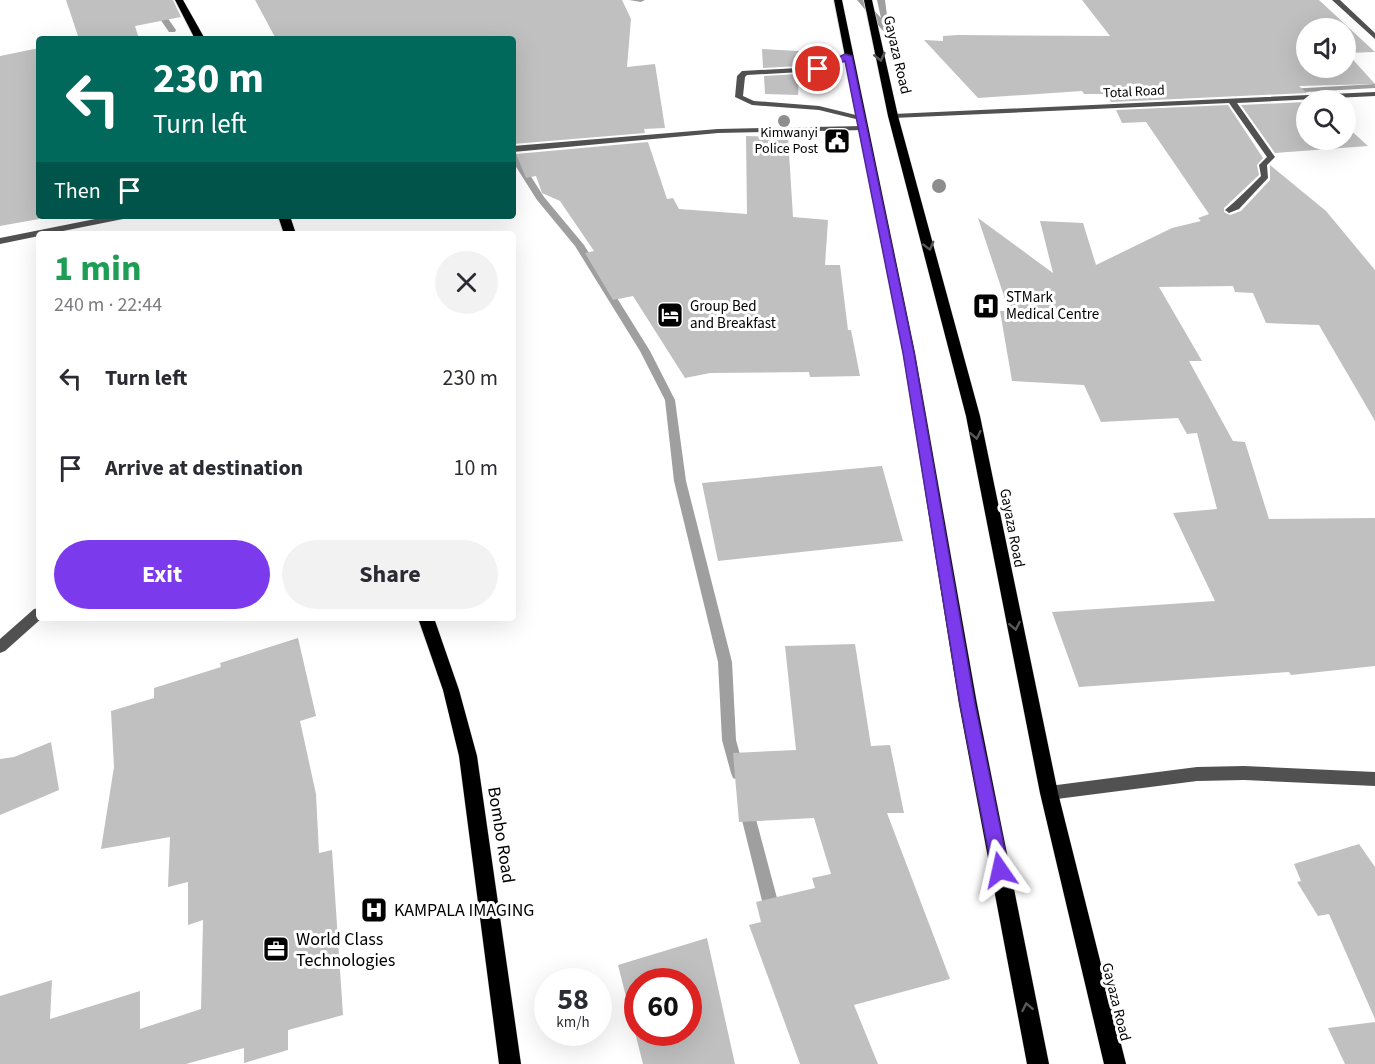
<!DOCTYPE html>
<html lang="en">
<head>
<meta charset="utf-8">
<style>
  body { margin:0; font-family:"Source Sans 3",sans-serif; background:#f2f2f3; color:#2b2b33; height:100vh; display:flex; flex-direction:column; font-size:22px; white-space:nowrap }
  * { box-sizing:border-box; margin:0 }
  p { font-size:20px; color:#7c7c81 }
  .icon { flex:none; width:33px; height:33px; fill:none; stroke:currentColor; stroke-width:2; stroke-linecap:round; stroke-linejoin:round }
  .map { position:relative; flex:1; overflow:hidden }
  .side { position:absolute; left:36px; top:231px; width:480px; height:390px; display:flex; flex-direction:column; background:#fff; border-radius:6px; box-shadow:0 6px 24px #0002 }
  .side>* { flex:none }
  .top-card { position:absolute; left:36px; top:36px; width:480px; height:183px; border-radius:6px; box-shadow:0 6px 24px #0002; background:#00695c; color:#fff; overflow:hidden }
  .controls { position:absolute; left:1296px; top:18px; display:grid; gap:12px }
  .controls a { display:grid; place-items:center; width:60px; height:60px; border-radius:50%; background:#fff; box-shadow:0 6px 24px #0002; font-size:30px }
  .speed { position:absolute; left:534px; top:968px; display:flex; gap:12px; font-size:30px; font-weight:700; text-align:center }
  .speed>* { display:grid; place-content:center; width:78px; height:78px; border-radius:50%; background:#fff; box-shadow:0 6px 24px #0002; line-height:1 }
  .speed small { font-size:15px; font-weight:400 }
  .speed .limit { border:9px solid #d22; background:#fff; color:#111 }
  .pin { position:absolute; display:grid; place-items:center; width:51px; height:51px; color:#fff; margin:-26px; border:3px solid #fff; border-radius:50%; box-shadow:0 2px 6px #0007 }
  .me { position:absolute; width:66px; margin:-33px; rotate:349deg; stroke-linejoin:round; filter:drop-shadow(0 0 4px #0008) }
  .turn { display:flex; align-items:center; gap:21px; height:126px; padding:0 18px; font-size:27px }
  .turn .icon { width:78px; height:78px; stroke-width:2.5 }
  .turn b { display:block; font-size:42px; line-height:51px }
  .then { display:flex; align-items:center; height:57px; padding:0 18px; background:#0003; gap:12px; font-size:22px }
  .round { display:grid; place-items:center; flex:none; width:63px; height:63px; border-radius:32px; background:#f2f2f3 }
  .overview { display:flex; align-items:center; justify-content:space-between; height:102px; padding:0 18px }
  h1 { font-size:36px; font-weight:700; line-height:45px; color:#1e9e55 }
  .primary-button { display:flex; gap:12px; margin-top:auto; padding:12px 18px }
  .primary-button a { flex:1; height:69px; border-radius:36px; background:#7c3aed; color:#fff; font-size:24px; font-weight:700; line-height:69px; text-align:center }
  .primary-button a+a { background:#f2f2f3; color:#2b2b33 }
  ul { padding:0; list-style:none }
  li { display:flex; align-items:center; gap:18px; height:90px; padding:0 18px }
  li div { flex:1 }
  li b { display:block; font-size:22px }
  li em { font-style:normal }
  .map>svg:first-child { display:block }
  .lines { fill:none; stroke-linecap:round; stroke-linejoin:round }
  .stream { fill:#9f9f9f; fill-rule:evenodd }
  .building { fill:#c0c0c0; fill-rule:evenodd }
  .primary-casing { stroke:#dbdbdb; stroke-width:1 }
  .service { fill:#515151; fill-rule:evenodd }
  .minor { fill:#515151; fill-rule:evenodd }
  .primary { fill:#000; fill-rule:evenodd }
  .tree { fill:#8d8d8d }
  .oneway { stroke:#595959 }
  .route { fill:#7c3aed; stroke:#51269a; stroke-width:1.5 }
  .labels { text-anchor:middle; dominant-baseline:central; stroke-width:6; stroke-linejoin:round; paint-order:stroke }
  .far-street-label { font-size:14px; fill:#000; stroke:#fff }
  .far-poi-label { font-size:14px; fill:#000; stroke:#fff; text-anchor:end }
  .street-label { font-size:15px; fill:#000; stroke:#fff }
  .poi-label { font-size:15px; fill:#000; stroke:#fff; text-anchor:start }
  .near-street-label { font-size:18px; fill:#000; stroke:#fff }
  .near-poi-label { font-size:18px; fill:#000; stroke:#fff; text-anchor:start }
</style>
</head>
<body>
<div class="map">
<svg width="1375" height="1064" viewBox="0 0 1375 1064">
  <rect width="100%" height="100%" fill="#fff"/>
  <g class="lines">
    <path class="stream" d="M147 0H155L176 30 175 32H169Z
      M629 0H645L641 2Z
      M857 0H865L881 18 877 0H885L889 31H883Z
      M1375 84V88L1289 93 1285 91 1289 89Z
      M513 152 516 153 544 197 584 245 650 351 675 400 686 481 732 662 736 740 745 773 743 778 738 780 733 778 731 773 722 740 718 662 674 481 665 400 640 351 575 246 537 200 513 162Z
      M746 801 751 803 753 808 781 913 779 919 773 921 767 919 765 913 739 808 741 803Z"/>
  </g>
  <path class="building" d="M66 0H173L181 17 135 26 139 39H79Z
    M255 0H622L631 19 627 67 655 64 665 128 644 129 645 133 513 144V39H276Z
    M1082 0H1319L1375 52 1347 53 1375 84 1299 86 1307 93 1111 102 1107 94H1084L1082 91 978 98 924 40 943 41V36L958 35 1110 36ZM1306 28H1346V68H1306Z
    M39 48V219L0 226V56Z
    M762 49 799 51V66L763 68Z
    M799 74 798 95 765 94 764 76Z
    M1306 102V140H1346V126L1368 146 1275 153 1241 105Z
    M1228 105 1263 158 1257 165 1259 175 1224 208V212L1230 215 1241 211 1270 180V165L1326 211 1375 270V421L1319 325 1266 323 1253 293 1235 292 1233 286 1159 287 1202 361H1189L1233 441 1245 442 1269 519 1375 518V666L1291 675 1289 672 1079 687 1052 612 1215 601 1173 513 1217 509 1197 433 1187 434 1178 418 1101 422 1084 385 1012 381 1000 311H1009L978 218 1053 273 1040 221 1083 223 1096 265 1172 228 1201 221 1198 218 1209 214 1146 122 1122 123 1116 110Z
    M746 136 788 137 793 217 828 220 825 265H840L848 330H851L860 376 810 377 809 372 710 373 685 378 633 296 613 300 585 253 594 251 560 201 542 193 536 176 526 178 516 154 648 142 667 199 673 198 679 209 747 214Z
    M882 466 903 541 718 561 702 483Z
    M298 638 316 716 300 721 316 794 319 853 332 850 343 1015 288 1030V1050L244 1063V1048L186 1064H0V996L52 980 50 1019 140 991V1029L201 1009 203 920 188 925V882L168 887 170 837 101 849 114 767 111 711 154 698V688L221 667 220 663Z
    M855 644 871 746 890 745 904 813H887L950 979 854 1005 878 1064H800L749 925 761 922 756 902 815 888 812 878 831 874 814 818 739 822 733 753 796 750 785 646Z
    M51 742 59 790 0 815V759L14 757Z
    M1359 844 1375 867V1019L1329 914 1318 916 1297 882 1301 881 1294 864Z
    M707 938 735 1064H643L618 965ZM638 981H688V1032H638Z
    M1375 1022V1064H1345L1328 1028Z"/>
  <g class="lines">
    <defs>
      <path id="primary" d="M175 0H183L205 39H195Z
        M834 0H842L915 353 977 704 1049 1064H1027L959 704 903 353Z
        M864 0H872L898 116 980 416 1058 793 1126 1064H1104L1040 793 966 416 888 116Z
        M278 216H290L296 234H284Z
        M418 618H434L459 690 477 756 521 1064H499L459 756 443 690Z"/>
    </defs>
    <use href="#primary" class="primary-casing"/>
    <path class="service" d="M845 54 852 56 818 71 747 75 745 77 743 96 754 101 819 106 864 117V121L819 110 752 105 735 97 737 76 742 71 817 67Z"/>
    <path class="minor" d="M1332 0H1340L1375 33V39Z
      M1375 92V96L1237 103 1275 157 1267 165 1268 178 1239 209 1229 213 1225 210C1237 200 1249 188 1261 176L1259 165 1267 157 1229 103 893 118 889 116 893 114Z
      M863 126 867 128 866 130 718 133 513 152V146L718 129Z
      M110 216H128L123 219 48 234H39V236L0 244V238Z
      M39 608V618H42L5 651 0 653V639L34 609Z
      M1244 766 1375 772V786L1244 780 1197 781 1049 800 1044 798 1042 793 1044 788 1049 786 1197 767Z"/>
    <use href="#primary" class="primary"/>
  </g>
  <g class="tree">
    <circle cx="784" cy="121" r="6"/>
    <circle cx="939" cy="186" r="7"/>
  </g>
  <defs><path id="oneway-chevron" d="M-2-3.5L2.5 0L-2 3.5" fill="none" stroke-width="1.6" stroke-linecap="round" stroke-linejoin="round" transform="scale(1.5)"/></defs>
  <g class="oneway">
    <use href="#oneway-chevron" transform="translate(880 57) rotate(77)"/>
    <use href="#oneway-chevron" transform="translate(929 246) rotate(75)"/>
    <use href="#oneway-chevron" transform="translate(976 435) rotate(79)"/>
    <use href="#oneway-chevron" transform="translate(1015 626) rotate(79)"/>
    <use href="#oneway-chevron" transform="translate(1027 1007) rotate(-101)"/>
  </g>
  <path class="route" d="M845 54 852 56 914 353 975 704 1009 870 1006 876 1000 878 994 876 992 870 960 704 903 353 845 61 821 71 813 69Z"/>
  <defs>
    <symbol id="civic-square" viewBox="-11 -11 22 22"><rect x="-9" y="-9" width="18" height="18" rx="4" fill="#000" stroke="#fff"/><path d="M-.6-6.5H3V-4.5H.6V-3L4-1V1h2V6H-6V1h2V-1L-.6-3ZM-1.2 2.5V6h2.4V2.5Z" fill="#fff"/></symbol>
    <symbol id="hospital-square" viewBox="-11 -11 22 22"><rect x="-9" y="-9" width="18" height="18" rx="4" fill="#000" stroke="#fff"/><path d="M-5-5h3v3.5h4V-5h3V5h-3V1.5h-4V5h-3Z" fill="#fff"/></symbol>
    <symbol id="hotel-square" viewBox="-11 -11 22 22"><rect x="-9" y="-9" width="18" height="18" rx="4" fill="#000" stroke="#fff"/><path d="M-6-4.5h1.5V1H6V5H4.5V3h-9V5H-6ZM-4 0a1.8 1.8 0 1 1 3.6 0ZM.5 0V-2.5h3Q6-2.5 6 0Z" fill="#fff"/></symbol>
    <symbol id="office-square" viewBox="-11 -11 22 22"><rect x="-9" y="-9" width="18" height="18" rx="4" fill="#000" stroke="#fff"/><path d="M-6-3h4V-5.5h4V-3h4V5H-6ZM-1-4.5V-3h2v-1.5ZM-6 0V1H6V0Z" fill="#fff"/></symbol>
  </defs>
  <g fill-rule="evenodd">
    <use href="#civic-square" x="822" y="126" width="30" height="30"/>
    <use href="#hospital-square" x="971" y="291" width="30" height="30"/>
    <use href="#hotel-square" x="655" y="300" width="30" height="30"/>
    <use href="#hospital-square" x="359" y="895" width="30" height="30"/>
    <use href="#office-square" x="261" y="934" width="30" height="30"/>
  </g>
  <g class="labels">
    <g class="far-street-label">
      <text transform="translate(1134 92) rotate(-3)">Total Road</text>
    </g>
    <g class="far-poi-label">
      <text x="818" y="133">Kimwanyi<tspan x="818" dy="16">Police Post</tspan></text>
    </g>
    <g class="street-label">
      <text transform="translate(897 55) rotate(77)">Gayaza Road</text>
      <text transform="translate(1012 528) rotate(79)">Gayaza Road</text>
      <text transform="translate(1116 1002) rotate(76)">Gayaza Road</text>
    </g>
    <g class="poi-label">
      <text x="1006" y="297">STMark<tspan x="1006" dy="17">Medical Centre</tspan></text>
      <text x="690" y="306">Group Bed<tspan x="690" dy="17">and Breakfast</tspan></text>
    </g>
    <g class="near-street-label">
      <text transform="translate(501 835) rotate(81)">Bombo Road</text>
    </g>
    <g class="near-poi-label">
      <text x="394" y="910">KAMPALA IMAGING</text>
      <text x="296" y="939">World Class<tspan x="296" dy="21">Technologies</tspan></text>
    </g>
  </g>
</svg>
<div class="controls">
<a><svg class="icon" aria-label="sound" viewBox="0 0 24 24"><path d="M4 9h4l5-4v14l-5-4H4zM17 9q2 3 0 6"/></svg></a>
<a><svg class="icon" aria-label="search" viewBox="0 0 24 24"><circle cx="10" cy="10" r="6"/><path d="M15 15l6 6"/></svg></a>
</div>
<div class="speed"><div>58<small>km/h</small></div><div class="limit">60</div></div>
<div class="pin" style="left:818px;top:69px;background:#d93025"><svg class="icon" aria-label="arrive" viewBox="0 0 24 24"><path d="M6 21V4h12l-3 4 3 4H6"/></svg></div>
<svg class="me" style="left:1000px;top:870px" viewBox="-20 -20 40 40"><path d="M0-17L14 15 0 8-14 15z" fill="#7c3aed" stroke="#fff" stroke-width="4"/></svg>
<div class="top-card">
<div class="turn"><svg class="icon" aria-label="left" viewBox="0 0 24 24"><path d="M17 20v-9H6M10 6l-5 5 5 5"/></svg><div><b>230 m</b>Turn left</div></div>
<div class="then">Then<svg class="icon" aria-label="arrive" viewBox="0 0 24 24"><path d="M6 21V4h12l-3 4 3 4H6"/></svg></div>
</div>
<section class="side">
<div class="overview"><div><h1>1 min</h1><p>240 m · 22:44</p></div><a class="round"><svg class="icon" aria-label="close" viewBox="0 0 24 24"><path d="M6 6l12 12M18 6L6 18"/></svg></a></div>
<ul>
<li><svg class="icon" aria-label="left" viewBox="0 0 24 24"><path d="M17 20v-9H6M10 6l-5 5 5 5"/></svg><div><b>Turn left</b></div><em>230 m</em></li>
<li><svg class="icon" aria-label="arrive" viewBox="0 0 24 24"><path d="M6 21V4h12l-3 4 3 4H6"/></svg><div><b>Arrive at destination</b></div><em>10 m</em></li>
</ul>
<div class="primary-button"><a>Exit</a><a>Share</a></div>
</section>
</div>
</body>
</html>
